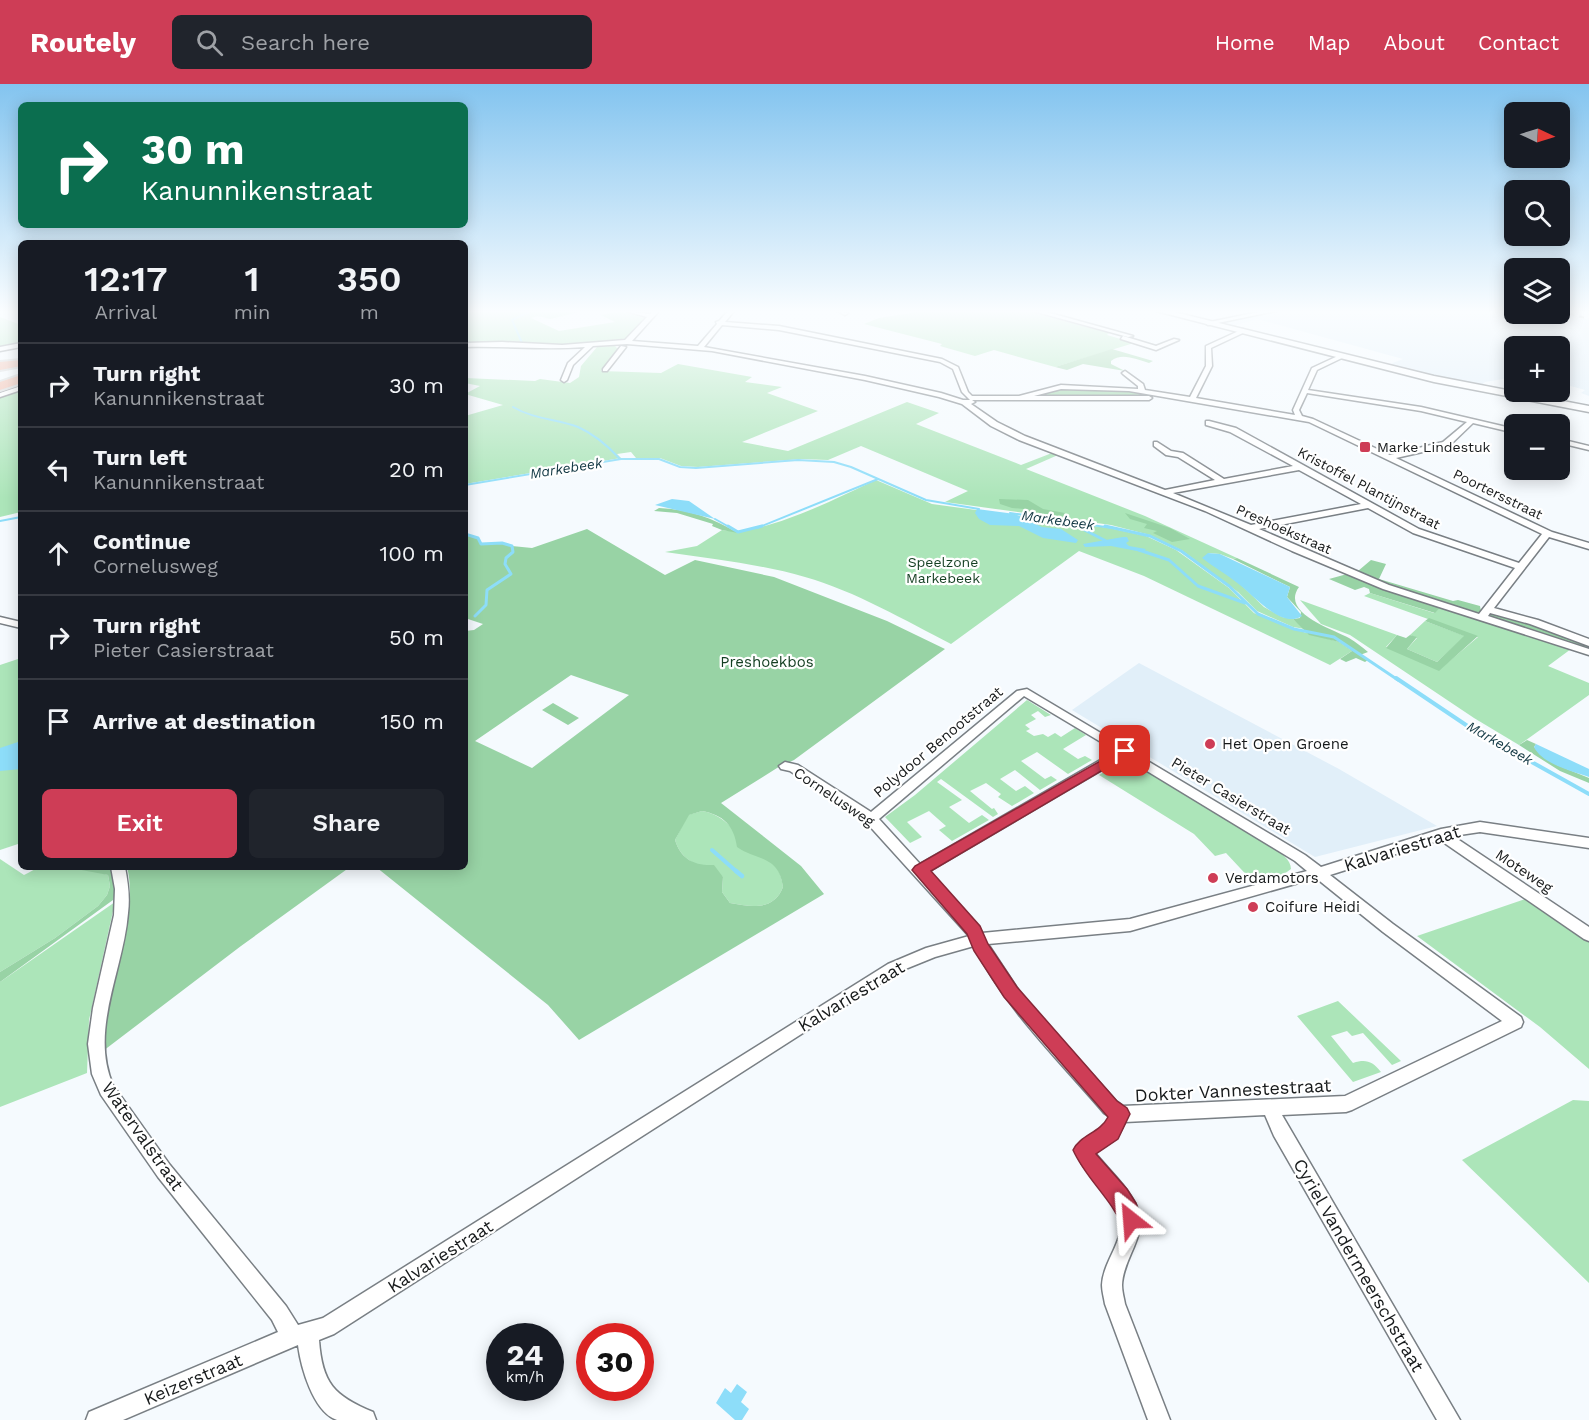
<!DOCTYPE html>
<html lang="en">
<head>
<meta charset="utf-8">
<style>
  body { margin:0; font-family:"Work Sans",sans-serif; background:#20242c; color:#f1f3f6; height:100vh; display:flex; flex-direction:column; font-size:22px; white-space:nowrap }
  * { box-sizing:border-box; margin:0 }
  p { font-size:20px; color:#9ea1a6 }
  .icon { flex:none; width:33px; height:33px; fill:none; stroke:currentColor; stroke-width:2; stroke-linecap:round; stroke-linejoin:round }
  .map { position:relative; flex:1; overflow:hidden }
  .side { position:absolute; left:18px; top:156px; width:450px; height:630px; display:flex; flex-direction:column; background:#171b24; border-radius:9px; box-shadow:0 3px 15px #0003 }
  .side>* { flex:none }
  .banner { position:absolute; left:18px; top:18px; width:450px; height:126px; border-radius:9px; box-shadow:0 3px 15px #0003; background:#0b6e4f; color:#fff; overflow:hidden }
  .needle { width:39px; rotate:94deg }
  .tools { position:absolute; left:1504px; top:18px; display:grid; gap:12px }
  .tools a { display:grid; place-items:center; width:66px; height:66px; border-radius:9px; background:#171b24; box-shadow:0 3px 15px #0003; font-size:30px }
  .speed { position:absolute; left:486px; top:1239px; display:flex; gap:12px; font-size:30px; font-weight:700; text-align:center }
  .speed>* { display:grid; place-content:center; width:78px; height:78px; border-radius:50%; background:#171b24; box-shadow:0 3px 15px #0003; line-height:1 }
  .speed small { font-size:15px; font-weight:400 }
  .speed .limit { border:9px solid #d22; background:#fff; color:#111 }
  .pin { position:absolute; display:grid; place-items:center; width:51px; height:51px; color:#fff; margin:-26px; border-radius:12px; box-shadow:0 3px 9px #0006 }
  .me { position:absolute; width:66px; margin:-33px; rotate:332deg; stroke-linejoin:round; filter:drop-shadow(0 0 4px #0008) }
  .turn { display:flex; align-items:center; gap:21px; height:126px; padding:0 24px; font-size:27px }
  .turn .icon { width:78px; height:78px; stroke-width:2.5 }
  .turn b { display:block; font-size:42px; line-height:51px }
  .eta { display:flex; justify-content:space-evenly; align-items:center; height:102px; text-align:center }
  .eta b { font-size:36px; font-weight:600; line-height:42px }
  .button { display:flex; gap:12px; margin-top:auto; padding:12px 24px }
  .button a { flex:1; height:69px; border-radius:9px; background:#ce3d56; color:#fff; font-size:24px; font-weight:600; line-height:69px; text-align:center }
  .button a+a { background:#20242c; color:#f1f3f6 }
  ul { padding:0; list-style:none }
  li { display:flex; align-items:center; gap:18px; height:84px; padding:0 24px; border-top:2px solid #363941 }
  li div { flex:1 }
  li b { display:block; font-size:22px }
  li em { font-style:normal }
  header { display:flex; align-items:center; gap:36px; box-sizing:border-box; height:84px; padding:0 30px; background:#ce3d56; color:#fff }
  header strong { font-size:28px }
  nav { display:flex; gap:33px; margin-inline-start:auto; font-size:21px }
  .search { width:420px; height:54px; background:#20242c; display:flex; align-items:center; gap:15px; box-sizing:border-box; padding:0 21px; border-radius:9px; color:#9ea1a6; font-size:22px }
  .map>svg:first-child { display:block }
  .built { fill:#e1eff9 }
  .green { fill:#ace5b9 }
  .forest { fill:#98d3a5; fill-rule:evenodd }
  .water { fill:#8dddf9 }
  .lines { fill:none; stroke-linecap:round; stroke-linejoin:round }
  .stream-far3 { stroke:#8dddf9; stroke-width:2 }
  .stream-far2 { stroke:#8dddf9; stroke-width:3 }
  .stream-far1 { stroke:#8dddf9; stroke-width:4 }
  .stream { stroke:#8dddf9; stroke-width:4.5 }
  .street-casing { stroke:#797f84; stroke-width:3 }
  .secondary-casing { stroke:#797f84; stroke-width:3 }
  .highway-casing { stroke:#d5d6d6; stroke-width:4 }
  .street { fill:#fff; fill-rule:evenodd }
  .secondary { fill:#fff; fill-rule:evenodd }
  .highway { fill:#f1b29d; fill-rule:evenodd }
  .rail { stroke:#878b8e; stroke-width:2; stroke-dasharray:5 5; stroke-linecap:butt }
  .route { fill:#ce3d56; stroke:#862838; stroke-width:1.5 }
  .poi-dot { fill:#ce3d56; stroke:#fff; stroke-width:2 }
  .labels { text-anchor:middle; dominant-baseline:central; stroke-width:4.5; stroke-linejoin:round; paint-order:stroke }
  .far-poi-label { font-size:14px; fill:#171a1b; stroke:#fff; text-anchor:start }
  .far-water-label { font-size:14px; font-style:italic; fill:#113743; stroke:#fff }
  .far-street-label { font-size:14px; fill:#171a1b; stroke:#fff }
  .far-park-label { font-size:14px; fill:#143f22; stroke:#fff }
  .park-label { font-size:15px; fill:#143f22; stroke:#fff }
  .street-label { font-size:15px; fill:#171a1b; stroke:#fff }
  .poi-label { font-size:15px; fill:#171a1b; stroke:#fff; text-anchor:start }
  .near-street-label { font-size:18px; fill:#171a1b; stroke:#fff }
</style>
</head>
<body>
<header>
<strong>Routely</strong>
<div class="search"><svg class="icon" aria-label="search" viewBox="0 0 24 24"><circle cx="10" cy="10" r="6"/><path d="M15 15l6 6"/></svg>Search here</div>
<nav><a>Home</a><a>Map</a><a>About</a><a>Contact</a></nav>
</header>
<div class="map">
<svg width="1589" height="1336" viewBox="0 0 1589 1336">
  <rect width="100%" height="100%" fill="#f5fafe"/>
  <path class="built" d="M1263 227 1560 228 1589 236V312L1581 309 1585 306 1560 299V262H1515V293L1485 298 1480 303 1385 282 1403 275 1257 235 1230 243 1208 237Z
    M1139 579 1339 685 1437 742 1315 773 1072 626Z"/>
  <path class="green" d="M465 227H584L550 235 538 232 531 234 559 247 615 238 601 231C619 227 626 228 644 234L625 257 559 262 509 258 465 259Z
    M923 227H1027L1109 249 1107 251 1134 259 1055 283 994 266 975 272 940 262 942 260 864 240 879 234Z
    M0 233 21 241V260L0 264Z
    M615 262 618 265 601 287 661 289 678 280 752 293 745 298 782 303 767 309 818 327 742 358 788 367 907 318 939 329 916 340 1021 381 1052 369 1058 371 1026 385 1145 432 1237 474 1233 475 1220 470 1208 469 1264 523 1282 533 1293 535 1305 545 1293 543 1257 527 1238 508 1183 467 1150 451 1111 441 945 418 968 407 861 362 828 376 802 375 698 383 681 382 660 374H636L631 368 617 370 621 374 465 400V332L503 321 465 310 480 302 465 299V294L535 297 540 295 570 299 579 293 581 282 597 263Z
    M21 306V428L0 433V312Z
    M876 396 932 420 1109 444 1146 452 1176 466 1229 504 1254 529 1289 544 1339 558 1352 567 1330 581 1144 492 1079 467 951 560C906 537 855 507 805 493 760 480 712 475 665 468L697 462 722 446C760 454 839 413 876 396Z
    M1370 509 1434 529 1440 523 1571 565 1548 582 1589 599V611L1519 661 1474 634 1350 551 1321 540 1300 516 1397 551 1386 563 1439 586 1478 553 1364 512Z
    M1425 537 1465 552 1437 578 1407 565 1417 554 1410 551Z
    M21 574V759L0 766V581Z
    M1027 616 1051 631 1045 633 1038 627 1031 631 1036 635 1025 641 1030 645 1026 647 1034 652 1043 650 1048 653 1055 649 1061 653 1075 644 1086 651 1063 665 1078 675 1085 672 1092 676 1068 690 1037 668 1021 677 1045 695 1051 692 1057 696 1040 706 1015 686 1000 695 1016 707 1025 702 1034 709 1012 722 998 713 1001 710 986 699 970 707 992 725 994 724 998 730 993 733 941 695 937 698 962 716 949 723 969 739 982 731 989 736 952 757 939 746 946 742 929 727 907 738 922 753 910 759 885 733 915 711Z
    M1123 677 1137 679 1273 762C1280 769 1291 775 1291 785L1284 790 1254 799 1226 769 1215 772 1194 750 1099 691Z
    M702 727C729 732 736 752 755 769 760 773 767 774 772 778 779 783 782 795 783 803 774 827 751 823 730 819L722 808 723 793C703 782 682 780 675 756L688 731Z
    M0 775 24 791C30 788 36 784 42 783 62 781 89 784 108 791L110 802 107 811 98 822 55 854 0 888Z
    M1528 814 1589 856V985L1540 943 1417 852Z
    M115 818 89 936 87 989 0 1023V898Z
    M1338 917 1401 977 1392 981 1363 949 1352 952 1347 947 1331 952 1353 979C1366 975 1372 977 1381 988L1353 998 1297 932Z
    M1573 1016 1589 1017V1199L1462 1076Z"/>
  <path class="forest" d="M1112 265 1153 277 1149 279C1137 276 1122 268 1111 277V280L1125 287 1083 280 1067 286 1055 283Z
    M1058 305H1128L1156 312 1032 313Z
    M999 415 1028 416 1043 425 1065 429 1064 432 1024 427V425L1012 424 1000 420Z
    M659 424C688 425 713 434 738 449L722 446 712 442 713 440 677 429 654 427Z
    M1125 429 1170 444 1190 455 1172 458 1153 449 1157 447 1144 444 1147 440 1130 435Z
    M587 445 665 491 695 476 774 493 887 537 945 565 794 676 777 684 721 719 801 782 824 810 579 956 548 921 376 783H465V547L474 546 483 540 465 534V450L478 454 482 460 502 459 512 462 532 464ZM571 591 629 611 532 684 475 657ZM702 727C723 731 734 741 737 763 757 777 779 771 783 803 774 827 751 823 730 819L722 808 723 793 714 781C694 782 681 775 675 756L689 731Z
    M1237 474 1299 503C1280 529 1333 545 1349 554 1356 558 1362 563 1368 568L1360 571 1368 576 1365 578 1356 574 1346 578 1340 575 1352 567 1339 558 1309 551 1293 535 1300 534 1301 528 1287 513 1290 503 1233 475Z
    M1371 476 1386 480 1379 495 1453 517 1458 516 1480 522 1481 527 1476 530 1443 520 1435 529 1370 509 1369 505 1364 503 1355 506 1329 495 1358 487Z
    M1491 529 1517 533 1589 554V565L1501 538 1490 533Z
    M1429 534 1478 552 1439 587 1386 564 1397 551 1406 554 1410 551 1417 553 1407 565 1437 578 1464 552 1425 537Z
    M553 619 579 634 568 641 542 626Z
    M1527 656 1536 660 1534 663 1557 681 1589 694V699L1560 687 1519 661Z
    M66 783H111L116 807 113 816 0 898V888L55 854 98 822 107 811 110 802 108 791Z
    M127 783H350L241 862 103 967C106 949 107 930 111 911 118 873 137 821 127 783Z"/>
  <path class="water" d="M672 415 689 417 715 435 655 421Z
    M977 425 1015 430 1042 443 1061 445 1078 456 1076 459 1043 454 1019 442 990 441 979 435 975 429Z
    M1123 453H1127L1129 457 1126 459 1129 462 1146 465 1142 468 1111 462 1085 463 1083 460Z
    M1208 469 1220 470 1290 503 1287 513 1302 532C1281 546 1252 509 1236 498 1225 489 1213 483 1202 474Z
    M21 657V685L0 687V664Z
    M1536 660 1589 685V693C1572 687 1542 680 1534 663Z
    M737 1300 747 1308 741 1318 749 1325 742 1336H735L716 1319 725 1304 731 1309Z"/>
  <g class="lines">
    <path class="stream-far3" d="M522 259 512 236 531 227
      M513 323C533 335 556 335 578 343 594 350 608 362 620 375
      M465 401 621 375H659L680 383 696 384 798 376 834 378 851 383 926 416 979 425
      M1010 429 1112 444
      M715 435 731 444
      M0 437 21 433
      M1070 439 1080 444
      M757 444 878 395"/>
    <path class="stream-far2" d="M728 442 738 448 762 442
      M1077 442 1106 457
      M1105 442 1150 452 1181 467 1229 502 1258 530 1294 545 1334 553 1398 596
      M465 450 478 454 481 460 502 459 512 462 513 468 506 474 505 480 511 490 487 506 486 521 475 532
      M1139 466 1169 476 1198 502 1245 519"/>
    <path class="stream-far1" d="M1396 594 1469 643 1589 710
      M712 766 737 788"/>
    <path class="stream" d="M736 787 742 792"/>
    <defs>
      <path id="street" d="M626 227 650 230 653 227H659L632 257 698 262 717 240 716 238 719 237 728 227H734L725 238 779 242 942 275 958 283 968 308 972 312H1019L1061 301 1138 305V302L1123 290 1122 289 1125 287 1143 300 1145 306 1190 313 1206 282V262L1243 245 1245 248 1211 264 1212 282 1196 314 1295 331 1293 326 1312 284 1340 271H1344V273L1317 286 1308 306 1421 323 1515 345V349L1473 339 1449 362 1396 374 1552 448 1589 459V465L1549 453 1494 524 1538 536 1589 555V562L1530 540 1490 529 1488 532 1589 565V571L1383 505 1292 467 1205 427 1019 356 991 342 962 320 939 313 865 296 712 267 627 260 593 262 573 281 567 296 564 298 561 296 568 279 585 263C545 266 505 262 465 263V259L502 258 562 261 625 256 647 233ZM722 241 779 246 940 278 953 285 962 308 970 316H963L941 309 865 292 704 263ZM1061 305 1129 307 1309 338 1542 450 1519 479 1419 445 1236 344 1209 337H1206V341L1230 348 1293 382 1224 395 1183 369 1171 367 1157 358H1154V362L1166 371 1178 373 1215 396 1165 406 1025 352 997 338 971 320 975 318 972 316H1149L1152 314 1149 312H1034ZM1307 309 1421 327 1467 338 1443 358 1390 371 1313 335 1302 332 1299 326ZM1299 386 1361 420 1251 441 1173 409ZM1368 424 1413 449 1515 484 1479 530 1389 501 1259 445Z
        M837 227 848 229 845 231Z
        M1033 227H1043L1133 252 1128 253Z
        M1263 227H1276L1208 241 1205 239Z
        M1123 252 1156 262 1174 255 1179 256 1156 266 1121 255Z
        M21 259V263L0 267V263Z
        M621 262 626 263 607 287H603V285Z
        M21 302V306L0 313V309Z
        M1560 355 1589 362V366L1560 359Z
        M0 533 21 538V544L0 539Z
        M1027 605 1305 771 1321 783 1441 745 1480 738 1589 754V764L1480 748 1453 752 1589 843V857L1584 855 1440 756 1330 791 1393 840 1521 933 1523 938 1521 943 1352 1026 1346 1028 1282 1031 1460 1336H1437L1274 1052 1265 1031 1125 1038 1117 1054 1095 1069C1109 1086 1126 1101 1136 1121 1150 1151 1123 1172 1122 1201 1122 1208 1124 1214 1125 1220L1170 1336H1148L1105 1220C1104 1214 1102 1207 1102 1201 1103 1176 1127 1155 1120 1129L1082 1080 1075 1066C1082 1051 1101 1050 1110 1033L1104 1029C1058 975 1006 925 974 862L935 873 898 888 334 1250 319 1256C322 1299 334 1312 373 1328L376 1336C365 1336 348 1336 337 1336 313 1328 301 1283 298 1261L123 1336H86L89 1328 278 1248 272 1236 158 1093 101 1011 92 990 88 960 93 924 114 831 115 805 111 783H125C128 799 130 813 128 829 124 885 89 946 113 1001L170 1081 286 1222 298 1241 323 1234 888 880 926 864 969 852 865 737 790 687 781 685 779 682 785 678 798 681 871 728 1017 607ZM1024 612 1116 667 920 780 879 735ZM1124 673 1295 777 1307 787 1130 835 982 849 979 843 928 788ZM1316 794 1383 848 1502 937 1345 1012 1123 1022 1116 1017 1023 913 988 860 1130 847Z"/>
      <path id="secondary" d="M1156 227H1170L1434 292 1589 322V328L1434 298Z"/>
      <path id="highway" d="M21 276V282L0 286V278Z
        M21 291V299L0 306V298Z"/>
    </defs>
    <use href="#street" class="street-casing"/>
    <use href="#secondary" class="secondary-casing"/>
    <use href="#highway" class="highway-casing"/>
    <use href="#street" class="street"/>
    <use href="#secondary" class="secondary"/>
    <use href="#highway" class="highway"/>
    <path class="rail" d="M1560 227 1589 235"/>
  </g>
  <linearGradient id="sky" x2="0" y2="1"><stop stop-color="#83c4ef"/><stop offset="0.55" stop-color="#fafdff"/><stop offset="1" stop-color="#fafdff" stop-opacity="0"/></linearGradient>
  <rect width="1589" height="414" fill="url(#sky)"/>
  <path class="route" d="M1125 663 1132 667 1130 670 931 787 980 842 988 860 1017 903 1117 1017 1127 1024 1130 1030 1118 1055 1096 1070 1127 1105 1136 1119 1141 1136 1138 1143 1131 1146 1123 1143C1111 1114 1086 1095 1073 1066 1080 1051 1100 1049 1108 1033L1004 913 974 867 967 850 912 786 915 782Z"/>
  <g class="poi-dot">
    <rect x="1359" y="357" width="12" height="12" rx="3"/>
    <circle cx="1210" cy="660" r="6"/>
    <circle cx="1213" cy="794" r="6"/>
    <circle cx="1253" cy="823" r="6"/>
  </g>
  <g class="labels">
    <g class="far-poi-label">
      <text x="1377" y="363">Marke Lindestuk</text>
    </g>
    <g class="far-water-label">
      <text transform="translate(566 384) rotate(-9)">Markebeek</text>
      <text transform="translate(1058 436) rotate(8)">Markebeek</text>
      <text transform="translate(1500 659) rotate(30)">Markebeek</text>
    </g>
    <g class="far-street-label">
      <text transform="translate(1369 404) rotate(28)">Kristoffel Plantijnstraat</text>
      <text transform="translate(1498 410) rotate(26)">Poortersstraat</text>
      <text transform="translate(1284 445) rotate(24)">Preshoekstraat</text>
    </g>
    <g class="far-park-label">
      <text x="943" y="478">Speelzone<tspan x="943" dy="16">Markebeek</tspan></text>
    </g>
    <g class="park-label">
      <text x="767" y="578">Preshoekbos</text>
    </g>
    <g class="street-label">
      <text transform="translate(938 658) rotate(-40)">Polydoor Benootstraat</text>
      <text transform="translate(1231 712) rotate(31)">Pieter Casierstraat</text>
      <text transform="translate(834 713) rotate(34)">Cornelusweg</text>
      <text transform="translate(1524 787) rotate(34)">Moteweg</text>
    </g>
    <g class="poi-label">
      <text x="1222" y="660">Het Open Groene</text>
      <text x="1225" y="794">Verdamotors</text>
      <text x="1265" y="823">Coifure Heidi</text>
    </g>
    <g class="near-street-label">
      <text transform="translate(1402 764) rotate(-17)">Kalvariestraat</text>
      <text transform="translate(851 912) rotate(-31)">Kalvariestraat</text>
      <text transform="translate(1233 1006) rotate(-3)">Dokter Vannestestraat</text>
      <text transform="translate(143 1052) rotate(55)">Watervalstraat</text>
      <text transform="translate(440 1172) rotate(-32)">Kalvariestraat</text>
      <text transform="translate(1359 1181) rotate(60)">Cyriel Vandermeerschstraat</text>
      <text transform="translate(193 1295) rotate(-23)">Keizerstraat</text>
    </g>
  </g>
</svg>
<div class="tools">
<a><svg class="needle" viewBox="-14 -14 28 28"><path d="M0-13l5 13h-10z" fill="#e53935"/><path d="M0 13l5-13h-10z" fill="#9ea1a6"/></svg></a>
<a><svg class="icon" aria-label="search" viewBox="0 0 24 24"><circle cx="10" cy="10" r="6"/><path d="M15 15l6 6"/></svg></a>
<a><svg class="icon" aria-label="layers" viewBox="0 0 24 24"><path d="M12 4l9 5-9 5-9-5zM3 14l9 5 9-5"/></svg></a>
<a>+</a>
<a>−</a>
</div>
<div class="speed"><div>24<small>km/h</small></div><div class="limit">30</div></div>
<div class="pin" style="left:1125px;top:667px;background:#d93025"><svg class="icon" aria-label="arrive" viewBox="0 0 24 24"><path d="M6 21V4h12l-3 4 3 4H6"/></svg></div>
<svg class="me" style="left:1131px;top:1136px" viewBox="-20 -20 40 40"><path d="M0-17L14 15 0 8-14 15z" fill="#ce3d56" stroke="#fff" stroke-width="4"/></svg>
<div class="banner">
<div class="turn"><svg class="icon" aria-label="right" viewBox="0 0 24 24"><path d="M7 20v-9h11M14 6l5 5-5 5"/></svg><div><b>30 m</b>Kanunnikenstraat</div></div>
</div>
<section class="side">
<div class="eta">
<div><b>12:17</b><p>Arrival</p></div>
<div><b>1</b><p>min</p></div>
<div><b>350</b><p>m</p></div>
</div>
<ul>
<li><svg class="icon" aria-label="right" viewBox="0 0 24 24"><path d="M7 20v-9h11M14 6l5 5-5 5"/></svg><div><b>Turn right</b><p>Kanunnikenstraat</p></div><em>30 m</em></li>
<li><svg class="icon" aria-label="left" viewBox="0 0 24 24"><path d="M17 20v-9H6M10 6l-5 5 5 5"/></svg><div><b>Turn left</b><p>Kanunnikenstraat</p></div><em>20 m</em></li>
<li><svg class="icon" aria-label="ahead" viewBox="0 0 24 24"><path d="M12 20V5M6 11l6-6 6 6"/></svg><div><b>Continue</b><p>Cornelusweg</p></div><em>100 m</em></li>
<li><svg class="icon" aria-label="right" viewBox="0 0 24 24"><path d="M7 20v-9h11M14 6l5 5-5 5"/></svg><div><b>Turn right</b><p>Pieter Casierstraat</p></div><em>50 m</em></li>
<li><svg class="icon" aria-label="arrive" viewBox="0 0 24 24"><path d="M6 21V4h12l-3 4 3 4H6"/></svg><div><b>Arrive at destination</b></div><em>150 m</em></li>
</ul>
<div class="button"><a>Exit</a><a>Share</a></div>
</section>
</div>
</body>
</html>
